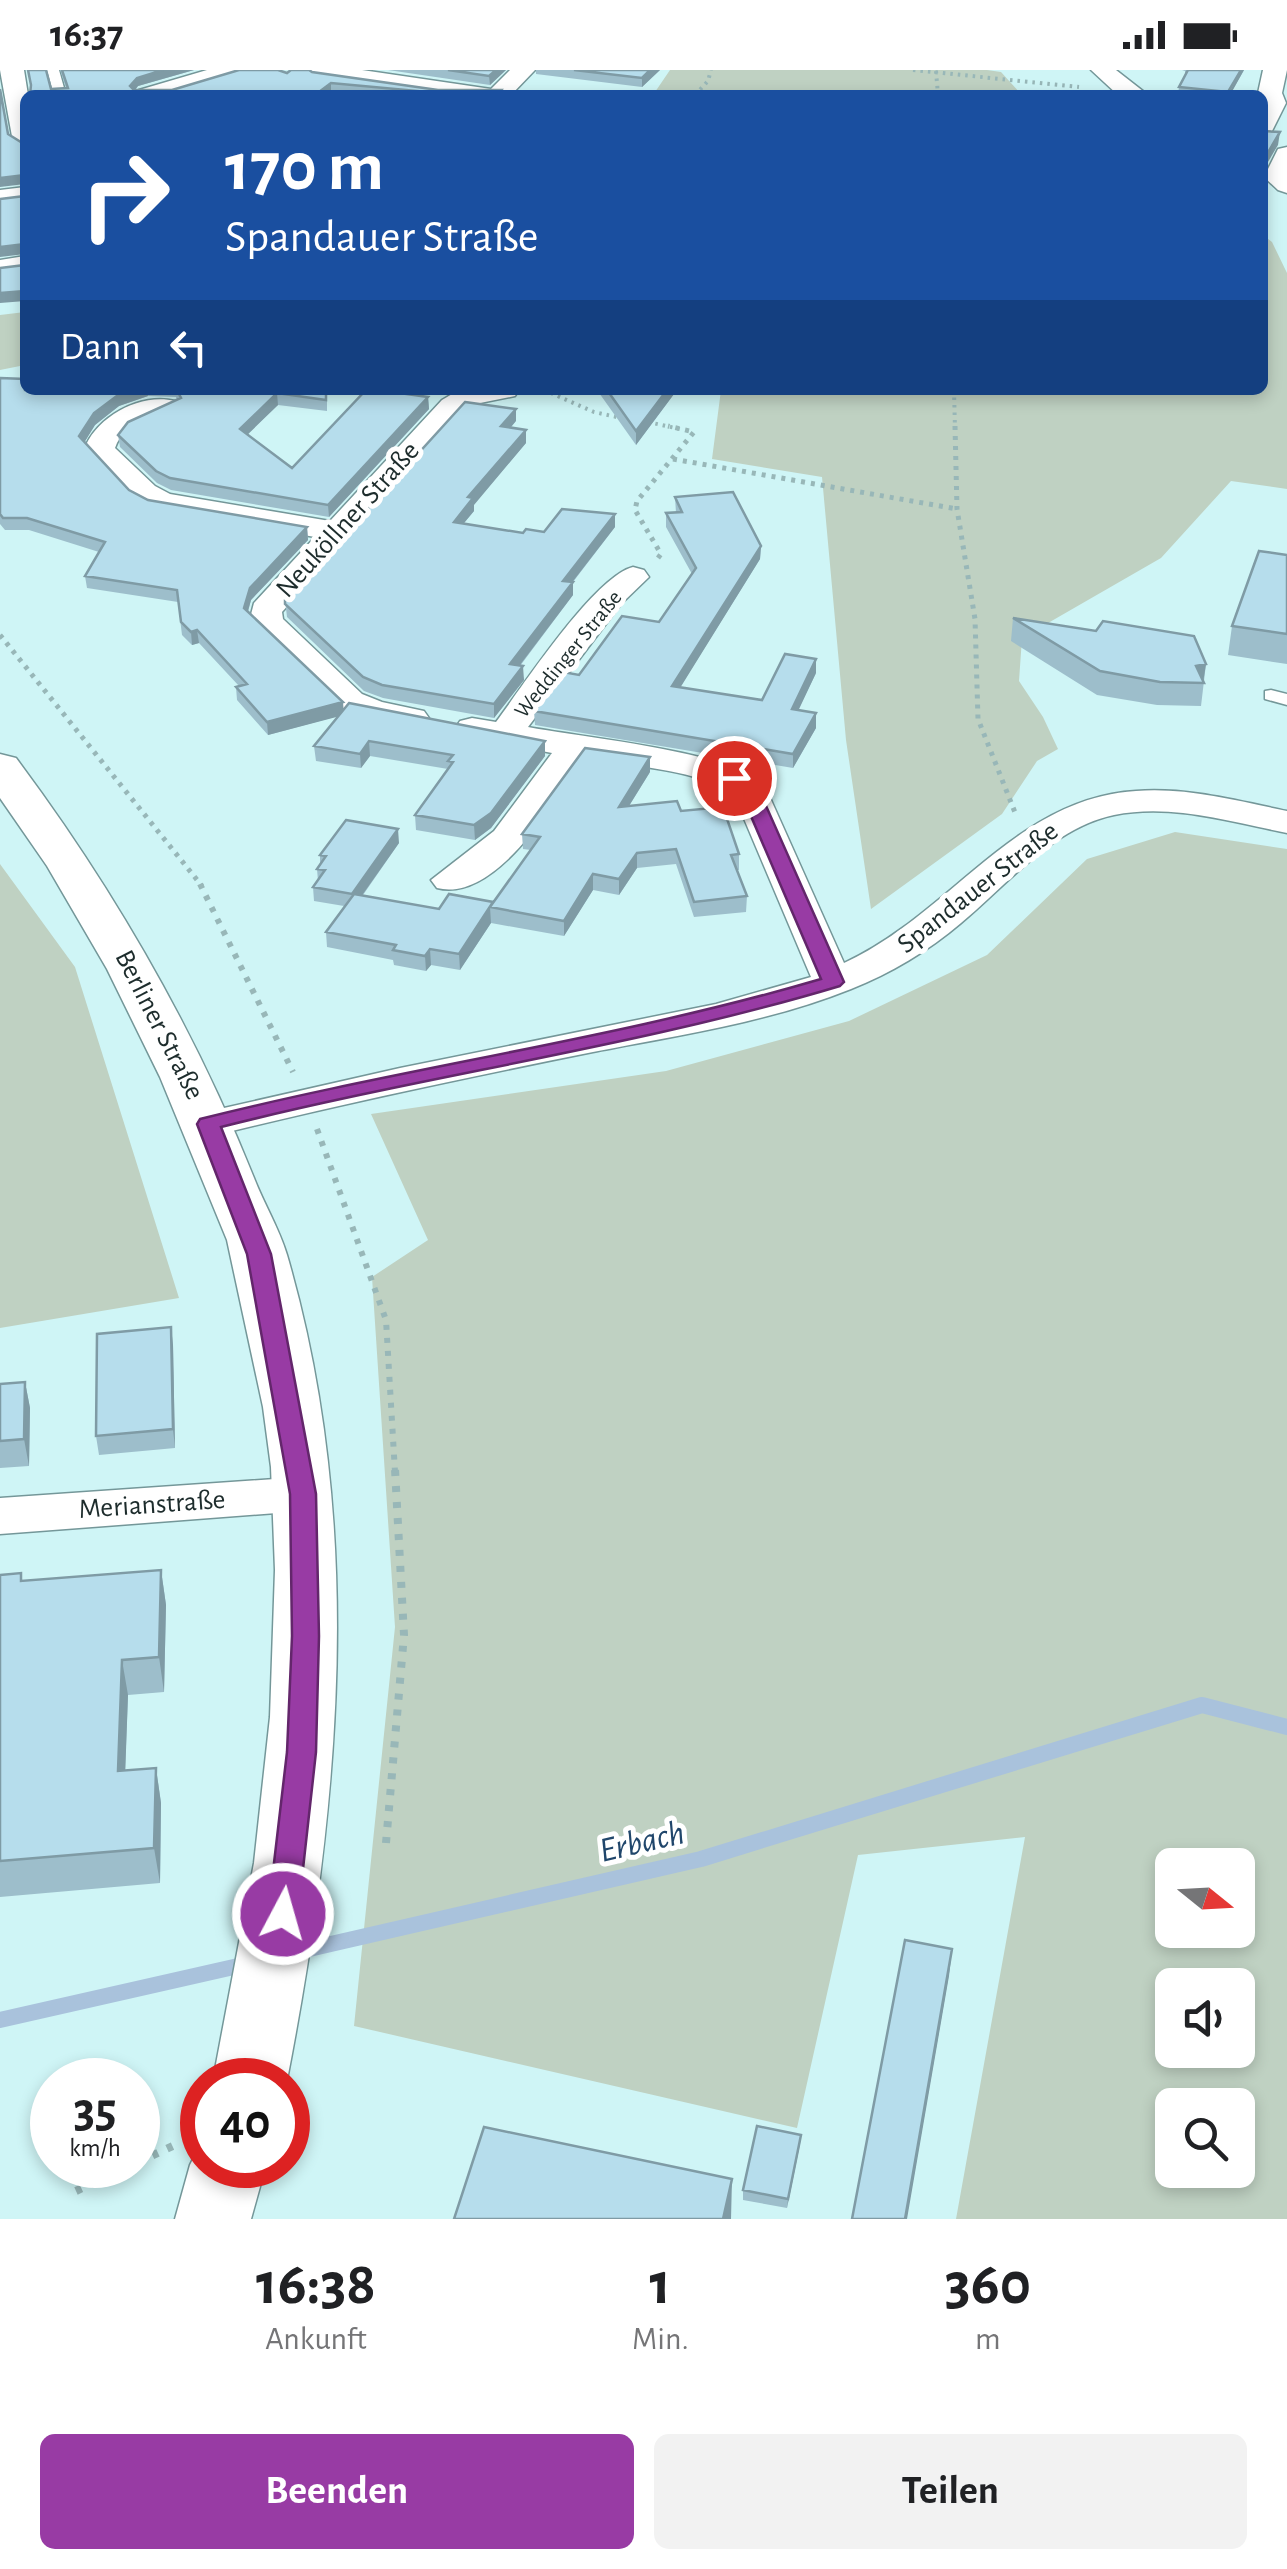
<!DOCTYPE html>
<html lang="de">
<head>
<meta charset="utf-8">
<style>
  body { margin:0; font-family:"Alegreya Sans",sans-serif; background:#f2f2f2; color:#202124; height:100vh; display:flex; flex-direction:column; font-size:38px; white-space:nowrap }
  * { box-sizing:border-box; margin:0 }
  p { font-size:32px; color:#757577 }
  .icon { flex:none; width:55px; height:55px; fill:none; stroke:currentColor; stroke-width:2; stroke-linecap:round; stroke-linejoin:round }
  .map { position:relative; height:2149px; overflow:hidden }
  .panel { display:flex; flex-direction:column; background:#fff; flex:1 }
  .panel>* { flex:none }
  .guide { position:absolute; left:20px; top:20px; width:1248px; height:305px; border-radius:15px; box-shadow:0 5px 15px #0003; background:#1a4fa0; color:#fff; overflow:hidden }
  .needle { width:65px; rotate:108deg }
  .fabs { position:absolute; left:1155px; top:1778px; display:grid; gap:20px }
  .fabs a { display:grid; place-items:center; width:100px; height:100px; border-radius:15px; background:#fff; box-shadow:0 5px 15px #0003; font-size:50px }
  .speed { position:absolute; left:30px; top:1988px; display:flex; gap:20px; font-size:50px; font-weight:700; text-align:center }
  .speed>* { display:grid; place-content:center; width:130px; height:130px; border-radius:50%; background:#fff; box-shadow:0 5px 15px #0003; line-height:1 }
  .speed small { font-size:25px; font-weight:400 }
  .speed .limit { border:15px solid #d22; background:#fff; color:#111 }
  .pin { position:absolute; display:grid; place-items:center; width:85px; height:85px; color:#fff; margin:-42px; border:5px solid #fff; border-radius:50%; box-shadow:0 2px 10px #0007 }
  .me { position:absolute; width:110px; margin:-55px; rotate:6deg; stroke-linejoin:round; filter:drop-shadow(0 0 8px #0008) }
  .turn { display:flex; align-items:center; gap:35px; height:210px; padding:0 40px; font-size:45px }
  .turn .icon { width:130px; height:130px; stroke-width:2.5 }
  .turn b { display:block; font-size:70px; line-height:85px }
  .then { display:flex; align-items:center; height:95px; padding:0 40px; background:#0003; gap:20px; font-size:38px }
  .eta { display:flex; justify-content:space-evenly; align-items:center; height:170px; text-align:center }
  .eta b { font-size:60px; font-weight:600; line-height:70px }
  .primary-button { display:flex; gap:20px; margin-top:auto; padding:20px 40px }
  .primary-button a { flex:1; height:115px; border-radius:15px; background:#983ba4; color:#fff; font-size:40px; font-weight:600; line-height:115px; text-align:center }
  .primary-button a+a { background:#f2f2f2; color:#202124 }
  .status { display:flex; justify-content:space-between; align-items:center; height:70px; padding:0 50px; background:#fff; direction:ltr }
  .status svg { height:28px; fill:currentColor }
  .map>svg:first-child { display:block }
  .green { fill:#bfd1c2; fill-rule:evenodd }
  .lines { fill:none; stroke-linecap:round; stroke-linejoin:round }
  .stream { stroke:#a9c2dc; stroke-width:16 }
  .service-casing { stroke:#749799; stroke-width:3 }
  .minor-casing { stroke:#749799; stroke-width:3 }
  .tertiary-casing { stroke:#749799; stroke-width:3 }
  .path-far3 { stroke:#98b7b8; stroke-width:4; stroke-dasharray:2.5 5; stroke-linecap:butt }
  .path-far2 { stroke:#98b7b8; stroke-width:5; stroke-dasharray:4 6; stroke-linecap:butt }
  .path-far1 { stroke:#98b7b8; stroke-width:6; stroke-dasharray:5 8; stroke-linecap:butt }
  .path { stroke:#98b7b8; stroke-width:8; stroke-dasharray:6 10; stroke-linecap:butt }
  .service { fill:#fff; fill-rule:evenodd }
  .minor { fill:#fff; fill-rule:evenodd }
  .tertiary { fill:#fff; fill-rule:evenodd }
  .wall { fill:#9dbecb }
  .shaded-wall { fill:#7f9ba5 }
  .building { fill:#b6ddec; stroke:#7f9ba5; stroke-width:2.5 }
  .route { fill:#983ba4; stroke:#63266b; stroke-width:2.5 }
  .labels { text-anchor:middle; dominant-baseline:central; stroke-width:10; stroke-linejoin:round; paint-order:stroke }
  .far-street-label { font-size:22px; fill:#1d2c2c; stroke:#fff }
  .street-label { font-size:28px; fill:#1d2c2c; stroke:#fff }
  .near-water-label { font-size:35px; font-style:italic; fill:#20466b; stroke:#fff }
</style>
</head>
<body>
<div class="status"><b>16:37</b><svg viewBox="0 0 49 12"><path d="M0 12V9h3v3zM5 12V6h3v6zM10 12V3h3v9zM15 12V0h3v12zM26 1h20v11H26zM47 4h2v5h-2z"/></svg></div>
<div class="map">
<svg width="1287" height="2149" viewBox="0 0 1287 2149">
  <rect width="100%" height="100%" fill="#cff5f6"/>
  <path class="green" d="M670 0H987L1001 2 1020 23 653 25Z
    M1263 165 1272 172 1287 203V419L1231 411 1161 488 1022 568 1019 611 1043 647 1058 679 1037 691 1002 744 871 839 846 670 822 407 712 389 721 320H1262Z
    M25 242V295L0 300V245Z
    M1175 762 1287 779V2149H956L1025 1767 858 1785 797 2058 354 1956 395 1557 372 1207 428 1170 371 1044 666 1001 849 951 987 885 1087 789ZM1238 1795V1860H1172V1795ZM1238 1915V1980H1172V1915ZM1238 2035V2100H1172V2035Z
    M0 794 75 897 179 1228 0 1258Z"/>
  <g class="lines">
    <path class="stream" d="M296 1882 701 1789 1202 1635 1287 1657
      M0 1950 247 1894"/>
    <defs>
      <path id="service" d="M47 0H59L66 25H54Z
        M1271 620 1287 624V635L1265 629V621Z"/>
      <path id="minor" d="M0 0H24L28 25H25V79L13 72Z
        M207 0H244L240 5 172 25H135L139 20Z
        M301 0H362L491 19 510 0H535L511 25H439L313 7Z
        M1091 0H1116L1148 25H1118Z
        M1263 0H1287L1282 23 1286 33 1271 63 1262 65V25L1258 23Z
        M1287 77V123L1278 120 1264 107 1278 79Z
        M25 117V133L0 136V120Z
        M25 186V202L0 206V190Z
        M459 320H519L515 326 475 334 462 342 282 542 283 549 362 624 382 632 424 641 429 648 424 655C368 669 325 626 288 591 275 579 260 567 249 552L254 533 315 467 151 439 133 430 84 380C95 347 141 322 175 331L180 337C162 357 125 347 115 378L155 416 170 424 330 451 442 330Z
        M633 497 644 500 649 507 621 534 528 657C586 668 719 680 763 712L844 893C951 844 1015 728 1136 721 1187 717 1238 731 1287 741V763C1232 752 1171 733 1114 745 1052 758 1008 814 961 853 928 881 891 903 851 919 769 952 680 965 593 982 464 1008 336 1035 208 1067L193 1063 187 1054 193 1045 400 998 716 934 811 907 734 725C700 699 627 696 584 688 556 730 496 833 437 818L431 810 494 761 552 683 460 665 455 658 460 651 472 648 496 652C523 616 594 507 633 497Z
        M303 1407 320 1412 327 1424 320 1436 303 1441 0 1464V1428Z"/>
      <path id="tertiary" d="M0 684 16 688C113 818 193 956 254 1108 264 1134 279 1158 287 1185 366 1456 340 1737 287 2010H213L254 1793 270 1647 275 1500 271 1397 263 1337 227 1170 160 1007 107 899 47 796 0 728Z
        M202 2071V2095H266L251 2149H175L190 2095Z"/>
    </defs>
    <use href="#service" class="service-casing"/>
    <use href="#minor" class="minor-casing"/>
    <use href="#tertiary" class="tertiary-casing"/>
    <path class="path-far3" d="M913 0 1079 17
      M936 1 938 25
      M695 25 708 11 711 0
      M544 320 594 342 621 348
      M954 320 955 359
      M648 352 680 359"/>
    <path class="path-far2" d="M955 356 957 439 975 549 978 649 1016 745
      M673 389 957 439
      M658 488 661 484 635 440 637 431 694 362 668 356
      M0 565 202 816"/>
    <path class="path-far1" d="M200 814 293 1002
      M317 1059 386 1250 395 1402"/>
    <path class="path" d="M386 1773 404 1565 395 1399
      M138 2092 177 2074
      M76 2121 132 2095"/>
    <use href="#service" class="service"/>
    <use href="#minor" class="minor"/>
    <use href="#tertiary" class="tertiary"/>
  </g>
  <path class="wall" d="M60 0H194L138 16 135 20H172L287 3 312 2 438 20H501V25H367L331 22 327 25H30L51 19 66 18Z
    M388 0H506L490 15Z
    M536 0H660L642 17 536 4Z
    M1182 0H1244L1230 25H1178L1179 17 1185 6V1Z
    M0 308 25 320H327V341L278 335 247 364 292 398 428 327 429 339 329 447 171 420 157 413 120 377 118 365 177 330 176 327 148 326 119 336 95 355 84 372 129 420 148 430 307 457 308 470 251 530 248 542 344 639 545 671V686L491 758 475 770 416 760 415 745 448 699 370 686 361 698 316 691 314 676 338 646 268 665 237 630 236 617 239 616 199 573 192 575 182 565 178 532 87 518 85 506 99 482 29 460H5L0 454Z
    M597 320H677L636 375Z
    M516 351 510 358 526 360V373L473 435 474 441 464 453 523 463 615 457 573 512V525L520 596 524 610 494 648 383 628 364 621 287 547 285 530Z
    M675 427 761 476 760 489 680 617 762 630 816 603 798 640 816 643V658L793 698 535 655 534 641 579 605 659 552 692 504 666 457V443H676Z
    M1287 485V594L1228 585 1232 556Z
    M1013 548 1206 594 1201 636 1157 635 1097 625 1011 571Z
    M650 702 629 736 681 741 739 784V800H736L747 826 746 842 694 847 676 794 637 798 619 825 593 820 564 866 491 853 460 900 431 895 426 901 394 895 393 890 327 877 326 862 344 836 314 831 313 817 318 811 317 799 320 794V785L399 773 363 825 439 839 493 832 531 780 523 779 522 764Z
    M173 1275 175 1378 99 1385 96 1366Z
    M25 1312 30 1338 29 1396 0 1398V1314Z
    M161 1500 166 1535 164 1622 128 1625 125 1701 156 1698 161 1733 160 1813 0 1827V1505L22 1511Z
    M801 2065 787 2138 743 2130V2120Z"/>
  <path class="shaded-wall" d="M163 0H194L138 16 131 25 130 16 137 8Z
    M496 0H506L490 15 489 6Z
    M650 0H660L642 17V8Z
    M1241 0H1244L1230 25H1228Z
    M331 13V22L327 25H315Z
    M1280 62 1278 75 1262 102 1263 91Z
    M25 105V114L0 117V108Z
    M25 174V184L0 187V177Z
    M25 221V231L0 233V223Z
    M131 320H147L148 326 119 336 95 355 81 378 79 366 94 343 118 325Z
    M667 320H677L636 375V361Z
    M277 323 278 335 241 371 240 359Z
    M428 327 429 339 329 447 328 435Z
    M516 339V351L501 369V356Z
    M526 360V373L474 435V441L454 465V452L468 427Z
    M615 444V457L563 524V511Z
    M307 457 308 470 251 530 245 551 244 538 250 518Z
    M761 476 760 489 672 631V616Z
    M573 512V525L510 608V594Z
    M197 560 199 573 192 575 191 562Z
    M816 589V603L792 654V639Z
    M1206 594 1203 613 1196 596Z
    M523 596 524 610 494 648V634Z
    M343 632 344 645 268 665 267 652Z
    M816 643V658L793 698V684Z
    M369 671 370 686 361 698 360 684Z
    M545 671V686L491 758 475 770 474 755Z
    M650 687V702L619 752V737Z
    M398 759 399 773 353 838 352 824Z
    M637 783V798L619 825V809Z
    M593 804V820L564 866V851Z
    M490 837 491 853 460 900 459 884Z
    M430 879 431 895 426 901 425 886Z
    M171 1257 173 1275 175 1378 173 1359Z
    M25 1312 30 1338 29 1396 24 1369Z
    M161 1500 166 1535 164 1622 159 1587Z
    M122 1590 128 1625 124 1736 118 1701Z
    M156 1698 161 1733 160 1813 154 1778Z
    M952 1879 949 1906 907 2149H905Z
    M801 2065 800 2074 787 2138 788 2129Z
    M732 2109 731 2149H723Z"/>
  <path class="building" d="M28 0H46L51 19 68 18 62 0H163L137 8 130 16 134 20H172L239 0H278L287 3 291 0H309L312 2 438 20H501L496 25H413L417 21 331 13 315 25H30L31 15Z
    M448 0H496L489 6Z
    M574 0H650L642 8Z
    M1188 0H1241L1228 22 1179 17Z
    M0 19 8 64 24 74 25 69V105L0 108Z
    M1262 61 1280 62 1263 91H1262Z
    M25 126V174L0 177V129Z
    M25 195V221L0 223V198Z
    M0 308 25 309V320H131L118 325 94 343 79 366 129 420 148 430 307 457 250 518 244 538 343 632 267 652 236 617 247 614 197 560 191 562 181 552 177 520 85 506 105 472 27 448H3L0 444Z
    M177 320H326V330L277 323 240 359 292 398 366 320H378L428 327 328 435 170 408 156 401 118 365 128 352 181 328Z
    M607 320H667L636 361Z
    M465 332 516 339 501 356 526 360 468 427 473 428 454 452 523 463 526 459 544 462 562 439 615 444 563 511 573 512 510 594 523 596 494 634 382 615 363 607 285 534V530Z
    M733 422 761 476 672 616 762 630 785 584 816 589 792 639 816 643 793 684 534 641 563 602 579 605 622 546 659 552 696 498 666 443 682 442 675 427Z
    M1259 481 1287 485V564L1232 556Z
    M1013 548 1096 561 1103 551 1194 566 1206 594 1196 596 1204 613 1160 612 1100 601Z
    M349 633 545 671 491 743 474 755 415 745 453 692 448 691 453 685 369 671 360 684 314 676Z
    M585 678 650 687 619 737 677 731 681 741 723 737 739 784 731 785 747 826 694 832 676 779 637 783 619 809 593 804 564 851 490 837 540 767 522 764Z
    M346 750 398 759 352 824 313 817 325 800 317 799 326 786 320 785Z
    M354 824 439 839 449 824 493 832 459 884 430 879 425 886 393 880 396 875 326 862Z
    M171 1257 173 1359 96 1366 97 1264Z
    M25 1312 24 1369 0 1371V1314Z
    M161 1500 159 1587 122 1590 118 1701 156 1698 154 1778 0 1791V1505L21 1503V1511Z
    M905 1870 952 1879 905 2149H852Z
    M757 2056 801 2065 788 2129 743 2120Z
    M484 2057 732 2109 723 2149H454Z"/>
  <path class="route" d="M734 702 759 720 844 912 840 916C637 977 426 1005 221 1057L271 1184 316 1424 319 1566 316 1682 298 1844 294 1853 283 1856 273 1853 268 1844 287 1682 292 1566 290 1424 247 1184 197 1054 200 1049C406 997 617 969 821 909L741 723 725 708Z"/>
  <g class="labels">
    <g class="far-street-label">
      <text transform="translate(568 584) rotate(-51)">Weddinger Straße</text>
    </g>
    <g class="street-label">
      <text transform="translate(348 450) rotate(-48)">Neuköllner Straße</text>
      <text transform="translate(978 818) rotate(-38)">Spandauer Straße</text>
      <text transform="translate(159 955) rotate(63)">Berliner Straße</text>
      <text transform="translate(152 1435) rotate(-4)">Merianstraße</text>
    </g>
    <g class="near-water-label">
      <text transform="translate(642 1772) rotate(-13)">Erbach</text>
    </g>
  </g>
</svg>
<div class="fabs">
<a><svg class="needle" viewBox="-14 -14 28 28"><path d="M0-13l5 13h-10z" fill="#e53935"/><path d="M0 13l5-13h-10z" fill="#757577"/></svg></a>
<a><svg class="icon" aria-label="sound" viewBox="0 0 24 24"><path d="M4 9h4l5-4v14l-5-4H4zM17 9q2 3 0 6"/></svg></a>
<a><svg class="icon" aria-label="search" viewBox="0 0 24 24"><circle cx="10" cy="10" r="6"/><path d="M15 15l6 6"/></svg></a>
</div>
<div class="speed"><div>35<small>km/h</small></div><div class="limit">40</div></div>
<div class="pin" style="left:734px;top:708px;background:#d93025"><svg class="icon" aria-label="arrive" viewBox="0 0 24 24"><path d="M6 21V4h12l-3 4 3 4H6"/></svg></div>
<svg class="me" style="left:283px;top:1844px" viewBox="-20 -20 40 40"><circle r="17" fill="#983ba4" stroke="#fff" stroke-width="3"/><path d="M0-11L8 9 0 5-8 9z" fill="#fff"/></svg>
<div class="guide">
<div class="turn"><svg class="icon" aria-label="right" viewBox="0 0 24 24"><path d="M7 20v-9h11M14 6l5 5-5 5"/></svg><div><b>170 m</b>Spandauer Straße</div></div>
<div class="then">Dann<svg class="icon" aria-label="left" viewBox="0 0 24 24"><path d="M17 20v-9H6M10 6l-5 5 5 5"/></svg></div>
</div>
</div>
<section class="panel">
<div class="eta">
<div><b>16:38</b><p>Ankunft</p></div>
<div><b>1</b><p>Min.</p></div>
<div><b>360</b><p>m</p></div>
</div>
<div class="primary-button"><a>Beenden</a><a>Teilen</a></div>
</section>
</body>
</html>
